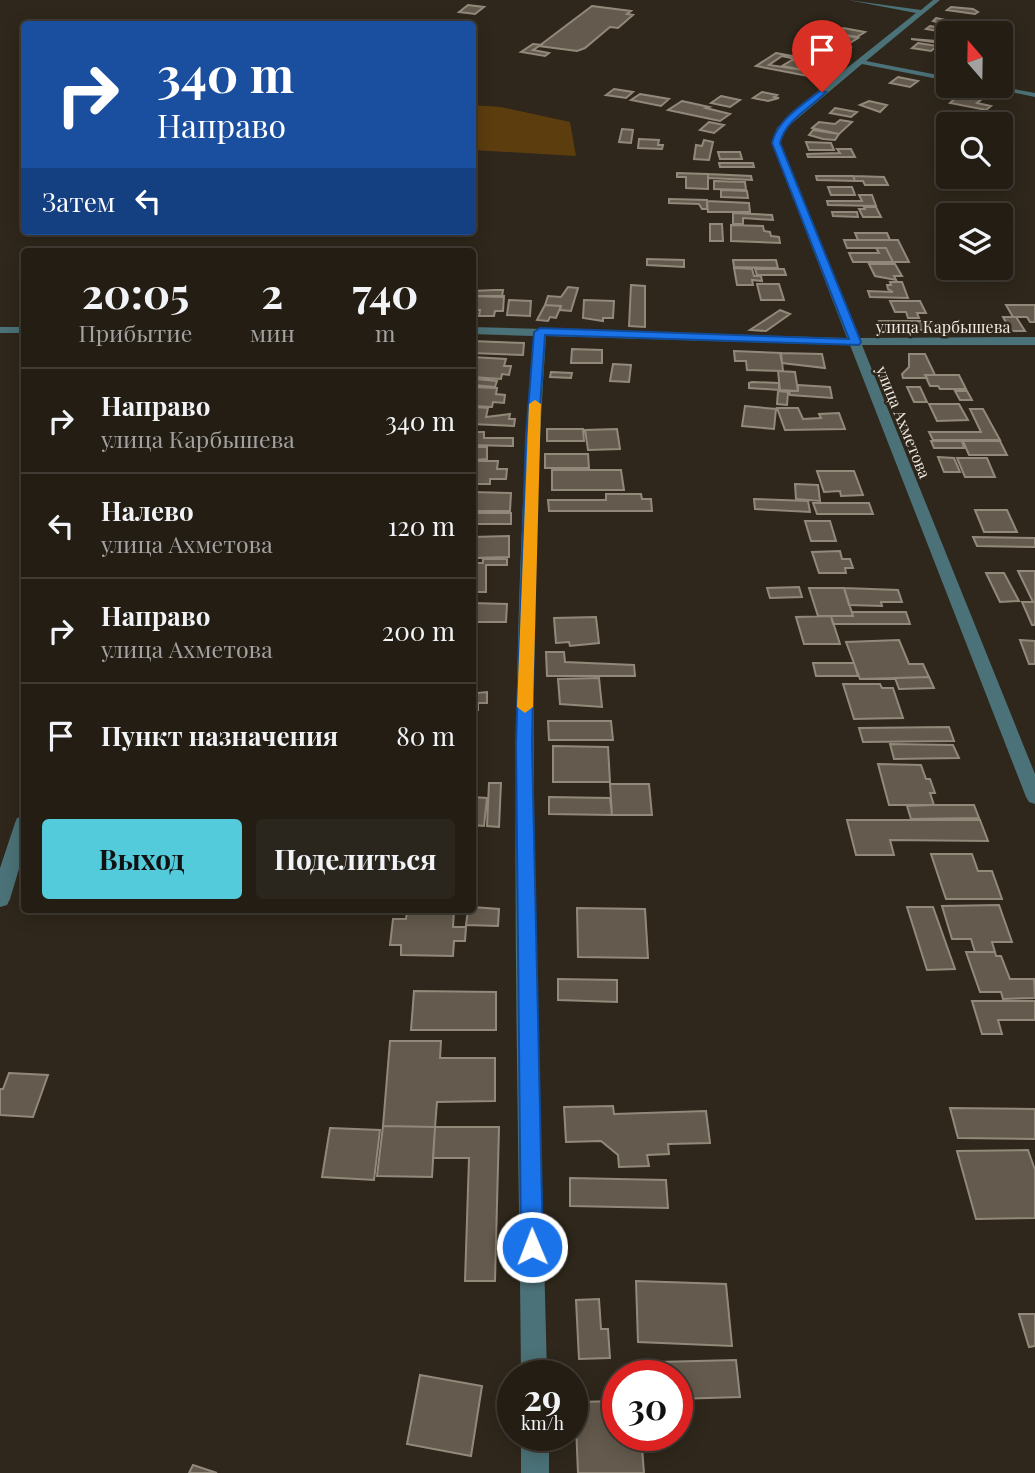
<!DOCTYPE html>
<html lang="ru">
<head>
<meta charset="utf-8">
<style>
  body { margin:0; font-family:"Playfair Display",serif; background:#2b261d; color:#f1f3f6; height:100vh; display:flex; flex-direction:column; font-size:26px; white-space:nowrap }
  * { box-sizing:border-box; margin:0 }
  p { font-size:23px; color:#a3a2a0 }
  .icon { flex:none; width:38px; height:38px; fill:none; stroke:currentColor; stroke-width:2; stroke-linecap:round; stroke-linejoin:round }
  .map { position:relative; flex:1; overflow:hidden }
  .sheet { position:absolute; left:21px; top:248px; width:455px; height:665px; display:flex; flex-direction:column; background:#231d14; border-radius:7px; box-shadow:0 4px 18px #0003,0 0 0 2px #403b34 }
  .sheet>* { flex:none }
  .banner { position:absolute; left:21px; top:21px; width:455px; height:214px; border-radius:7px; box-shadow:0 4px 18px #0003,0 0 0 2px #403b34; background:#1a4fa0; color:#fff; overflow:hidden }
  .needle { width:46px; rotate:340deg }
  .fabs { position:absolute; left:936px; top:21px; display:grid; gap:14px }
  .fabs a { display:grid; place-items:center; width:77px; height:77px; border-radius:7px; background:#231d14; box-shadow:0 4px 18px #0003,0 0 0 2px #403b34; font-size:35px }
  .speed { position:absolute; left:497px; top:1360px; display:flex; gap:14px; font-size:35px; font-weight:700; text-align:center }
  .speed>* { display:grid; place-content:center; width:91px; height:91px; border-radius:50%; background:#231d14; box-shadow:0 4px 18px #0003,0 0 0 2px #403b34; line-height:1 }
  .speed small { font-size:18px; font-weight:400 }
  .speed .limit { border:10px solid #d22; background:#fff; color:#111 }
  .pin { position:absolute; display:grid; place-items:center; width:60px; height:60px; color:#fff; margin:-72px -30px; border-radius:50% 50% 50% 0; rotate:-45deg; box-shadow:0 0 7px #0007 }
  .pin .icon { rotate:45deg }
  .me { position:absolute; width:77px; margin:-38px; rotate:359deg; stroke-linejoin:round; filter:drop-shadow(0 0 5px #0008) }
  .turn { display:flex; align-items:center; gap:24px; height:147px; padding:0 21px; font-size:32px }
  .turn .icon { width:91px; height:91px; stroke-width:2.5 }
  .turn b { display:block; font-size:49px; line-height:60px }
  .then { display:flex; align-items:center; height:66px; padding:0 21px; background:#0003; gap:14px; font-size:26px }
  .eta { display:flex; justify-content:space-evenly; align-items:center; height:119px; text-align:center }
  .eta b { font-size:42px; font-weight:700; line-height:49px }
  .button { display:flex; gap:14px; margin-top:auto; padding:14px 21px }
  .button a { flex:1; height:80px; border-radius:7px; background:#53cbdb; color:#111; font-size:28px; font-weight:700; line-height:80px; text-align:center }
  .button a+a { background:#2b261d; color:#f1f3f6 }
  ul { padding:0; list-style:none }
  li { display:flex; align-items:center; gap:21px; height:105px; padding:0 21px; border-top:2px solid #403b34 }
  li div { flex:1 }
  li b { display:block; font-size:26px }
  li em { font-style:normal }
  .map>svg:first-child { display:block }
  .green { fill:#5c3d0e }
  .building { fill:#645a4d; stroke:#93897b; stroke-width:2 }
  .lines { fill:none; stroke-linecap:round; stroke-linejoin:round }
  .minor { fill:#4b7278; fill-rule:evenodd }
  .route { fill:#1a73e8; stroke:#114b97; stroke-width:2 }
  .slow { fill:#f59e0b }
  .labels { text-anchor:middle; dominant-baseline:central; stroke-width:5; stroke-linejoin:round; paint-order:stroke }
  .far-street-label { font-size:16px; fill:#efe9e2; stroke:#2f271b }
</style>
</head>
<body>
<div class="map">
<svg width="1035" height="1473" viewBox="0 0 1035 1473">
  <rect width="100%" height="100%" fill="#2f271b"/>
  <path class="green" d="M472 105 501 107 570 122 576 156 473 150Z"/>
  <path class="building" d="M468 5 484 7 475 14 459 12Z
    M592 6 631 11 627 14 633 15 618 28 610 27 585 48 577 51 539 46Z
    M951 7 973 9 978 12 975 14 947 10Z
    M936 18 959 23 994 28 991 31 964 26 961 29 933 21Z
    M930 26 947 29 963 30 959 33H949L926 29Z
    M843 28 865 32 857 37 835 33Z
    M823 32 838 34 858 38 850 43 830 39 834 36 820 34Z
    M948 33V44L911 39 937 41Z
    M820 41 852 47 835 50 813 46Z
    M918 43 937 46 931 51 912 48Z
    M533 44 541 45 533 50 549 53 545 56 521 52Z
    M776 53 830 63 826 66 782 56 769 65 810 71 809 73 816 74 813 77 756 66Z
    M792 60 808 63 798 69 782 66Z
    M898 77 918 81 910 87 890 83Z
    M614 89 633 92 626 98 606 95Z
    M966 89 983 93 978 97 983 98 977 103 991 106 986 110 950 103Z
    M762 92 777 95 774 97 779 98 768 101 753 98Z
    M640 94 669 99 661 106 631 100Z
    M721 96 740 100 730 107 711 103Z
    M682 101 709 107 706 108 730 114 720 121 668 110Z
    M869 101 887 105 880 112 860 105Z
    M835 108 857 112 851 117 830 113Z
    M840 120 852 122 839 134 812 128 819 122 835 124Z
    M709 122 724 125 714 133 700 130Z
    M622 129 633 130 631 143 619 142Z
    M813 130 839 134 835 140 823 139 809 135Z
    M639 139 659 140 658 145H663L662 149 638 148Z
    M704 140 713 142 709 160 694 159 696 145 702 146Z
    M806 142 831 143 834 150H809Z
    M837 149H851L855 157H808L807 154 840 153Z
    M718 152H740L742 159H720Z
    M719 163H753L754 167H720Z
    M677 173 708 174V189L686 188V177H677Z
    M708 174 751 176 752 180 708 178Z
    M816 176H853L855 181 817 180Z
    M853 176 884 177 888 185H865L863 181H855Z
    M714 181 745 182 746 190 714 189Z
    M828 187H852L855 195H831Z
    M721 190 747 191 748 198 721 197Z
    M859 195H872L876 206 828 205 827 201H862Z
    M669 199 707 200V209H702L699 204 669 203Z
    M707 201 749 203 750 212H708Z
    M864 207H876L881 217H863L859 209H865Z
    M832 212H857L858 217 833 216Z
    M733 213 772 215 773 220 743 218V224H733Z
    M710 224H722L723 241H710Z
    M731 225 763 226 764 231 770 232 771 236 779 237 780 243 731 241Z
    M855 233H887L890 240H858Z
    M844 240H898L909 262H893L886 248H847Z
    M876 248H886L893 262H853L849 253H879Z
    M647 259 684 260V267L647 265Z
    M733 260H776L778 268 734 267Z
    M869 264H895L902 276H894L896 280 875 276Z
    M734 268 752 269 754 276H761L762 281 752 280 753 285H737Z
    M755 269H784L786 275H757Z
    M890 282H902L908 298 870 297 868 291 893 292 888 289 887 285H891Z
    M757 284H779L784 300H761Z
    M631 285 645 286V327L629 326Z
    M568 287 578 288 571 311 560 310 561 306 545 305 548 296 561 297Z
    M495 290H503L502 297 472 296V291Z
    M473 296H504L503 311H495L494 316H479L480 310H472Z
    M509 300 531 301 530 316 507 315Z
    M584 300 614 301 613 318H603V321L583 318Z
    M890 301H920L926 313H917L919 318H908L906 312H895Z
    M545 305 561 306 556 318 550 317 548 321 537 320Z
    M1006 305H1035V322H1030L1027 317H1013Z
    M780 310 790 314 766 331 750 330Z
    M1003 317H1016L1025 331H1011Z
    M879 321H932L937 330H883Z
    M472 341 524 343 523 355 472 353Z
    M572 349 602 350V363H571Z
    M734 351 781 353 783 371 747 370 746 361H735Z
    M780 353 822 354 825 368 782 363Z
    M909 354H925L935 375H925L927 378H903L902 374 909 367Z
    M472 357 506 359 504 366H511L509 375 502 374 501 379 472 377Z
    M613 364 631 365 629 382 610 381Z
    M778 371 795 372 798 391 780 390Z
    M551 372 572 373 571 378 550 377Z
    M925 375H959L966 389H940L938 386H930Z
    M476 379 497 381 495 387 474 385Z
    M752 382 779 383V390L749 388V383Z
    M798 385 830 387 832 398 790 395 789 391H798Z
    M472 387 497 388 496 394 505 395 504 403 493 402 492 407 472 406Z
    M907 387H920L927 402H914Z
    M778 391 788 392 787 405 777 404Z
    M955 391H967L972 400H960Z
    M929 404H959L968 420 937 421Z
    M745 406 776 409 774 429 742 426Z
    M475 407 488 408 486 417 510 414 509 419H515L514 426 472 424Z
    M777 408H798L803 419 821 418 819 414 839 413 845 429 785 430Z
    M970 409H983L1000 440H933L929 432H981Z
    M547 429H583L584 441H547Z
    M617 429 620 449 588 450 585 430Z
    M472 432H484V438H513V446L472 445Z
    M931 441H962L964 448H934Z
    M963 441H1000L1007 455H969Z
    M472 447H487V459L472 460Z
    M545 454H588L589 468H545Z
    M938 457 954 458 960 472H944Z
    M957 458H987L995 477H965Z
    M476 461H498L497 469H507L506 479H490V484H474Z
    M552 470H621L624 490H552Z
    M817 471H854L863 495 841 496 840 491 824 492Z
    M795 484 818 485 820 501 796 499Z
    M472 492 511 493 510 511H472Z
    M606 494H641L642 499H651L652 511H549L548 500H606Z
    M754 499 808 501 810 512 755 509Z
    M813 503H869L873 514H817Z
    M975 510H1007L1017 532H984Z
    M472 513H511V524H472Z
    M805 521H830L836 541H811Z
    M509 536V557L472 558V537Z
    M973 537 1035 538V547L977 546Z
    M840 551 842 559H850L853 568H845L846 573H819L812 552Z
    M483 559H507V565H486V592H472V563H483Z
    M1018 571H1035V602H1033Z
    M986 573H1004L1019 601 1000 602Z
    M799 587 802 597 770 598 767 588Z
    M809 588H844L853 616H818Z
    M844 588 898 590 902 602H881L882 606 849 605Z
    M1022 602H1035V625H1032Z
    M472 603 507 604 506 622H472Z
    M852 612H906L910 624H833L831 616H853Z
    M831 616 840 644H804L796 617Z
    M596 617 599 643 570 646 569 642 556 643 554 618Z
    M899 640 909 664H923L929 677 860 679 846 642Z
    M1020 640 1035 641V664H1029Z
    M546 652H564L565 662 634 665 635 676H547Z
    M813 663H854L858 676H816Z
    M929 677 934 688 899 689 895 678Z
    M599 678 602 707 560 704 558 679Z
    M472 682H477V693L487 692V703H478V710H472Z
    M843 684H880L882 688H893L903 718 854 719Z
    M548 721H611L613 740H549Z
    M949 727 954 741 863 742 859 728Z
    M890 744 953 745 959 758 894 759Z
    M553 746 608 747 610 782H553Z
    M878 764 921 765 926 779H930L935 793H930L934 805H889Z
    M489 783H501L499 827 487 826Z
    M610 784H649L652 815H612Z
    M472 797 487 798 484 826 472 825Z
    M549 797 610 798 612 815 549 814Z
    M934 805H974L979 818 911 819 907 806Z
    M847 820H980L988 841 890 840 894 855H856Z
    M931 854H972L978 871H992L1002 899H946Z
    M999 905 1012 942H992L995 952H975L971 939H952L942 906Z
    M472 907 499 909 498 926 466 925 468 910H472Z
    M907 907H933L955 969 927 970Z
    M577 908 645 909 648 958 578 957Z
    M407 911H454L453 927H466L465 941H454L453 956 401 955V945H390L393 919H406Z
    M966 952H995L996 956H1001L1010 979H1034L1035 998 1003 999 1001 992H980Z
    M558 979 617 980V1002L558 1000Z
    M414 991 496 992V1030H411Z
    M972 1001H1035V1020H998L1002 1034H982Z
    M390 1041H441L440 1058H495V1101L437 1102 435 1127 383 1126Z
    M9 1073 48 1075 33 1117 0 1115V1089H3Z
    M613 1106 614 1114 706 1111 710 1143 668 1144 669 1154 647 1155 649 1166 619 1167 618 1155 601 1141 566 1142 564 1107Z
    M950 1108 1035 1109V1139L958 1138Z
    M383 1126 435 1127 432 1177 377 1176Z
    M435 1127H499L495 1281H465L469 1158H433Z
    M330 1128 380 1130 374 1180 322 1177Z
    M1028 1150 1035 1170V1218L976 1219 957 1151Z
    M570 1178 666 1180 668 1208 570 1206Z
    M636 1281 726 1284 732 1346 638 1342Z
    M599 1299 601 1329H608L610 1358 579 1359 576 1300Z
    M1019 1314H1035V1346L1029 1347Z
    M736 1360 740 1397 677 1399V1376H658L657 1362Z
    M420 1375 482 1386 471 1456 407 1444Z
    M618 1401V1435H641L644 1473H578L575 1402Z
    M193 1465 217 1473H189Z"/>
  <g class="lines">
    <path class="minor" d="M848 0 921 10 933 0H940L866 61 948 77V81L862 64 785 129 780 143 859 338 1035 337V345H862L1035 774V804L1029 802 1026 797 850 345 546 336C522 682 539 1029 547 1376H521C518 1029 505 681 534 336L472 334V327L847 338 772 143 777 128 792 112 916 13Z
      M982 86H998L1035 93V97Z
      M0 327H24V333H0Z
      M24 816V852L10 899 7 905 0 907V868L15 823 17 818Z
      M521 1435H549V1473H521Z"/>
  </g>
  <path class="route" d="M820 91 826 92C811 108 785 120 780 143L861 342 859 345 545 335 538 437 532 744 543 1247 540 1255 532 1258 524 1255 521 1247 516 744 526 437 534 332 540 328 849 339 772 143C777 120 802 105 820 91Z"/>
  <path class="slow" d="M535 400 541 404 533 707 525 713 517 707 529 404Z"/>
  <g class="labels">
    <g class="far-street-label">
      <text x="943" y="326">улица Карбышева</text>
      <text transform="translate(904 422) rotate(68)">улица Ахметова</text>
    </g>
  </g>
</svg>
<div class="fabs">
<a><svg class="needle" viewBox="-14 -14 28 28"><path d="M0-13l5 13h-10z" fill="#e53935"/><path d="M0 13l5-13h-10z" fill="#a3a2a0"/></svg></a>
<a><svg class="icon" aria-label="search" viewBox="0 0 24 24"><circle cx="10" cy="10" r="6"/><path d="M15 15l6 6"/></svg></a>
<a><svg class="icon" aria-label="layers" viewBox="0 0 24 24"><path d="M12 4l9 5-9 5-9-5zM3 14l9 5 9-5"/></svg></a>
</div>
<div class="speed"><div>29<small>km/h</small></div><div class="limit">30</div></div>
<div class="pin" style="left:822px;top:92px;background:#d93025"><svg class="icon" aria-label="arrive" viewBox="0 0 24 24"><path d="M6 21V4h12l-3 4 3 4H6"/></svg></div>
<svg class="me" style="left:532px;top:1247px" viewBox="-20 -20 40 40"><circle r="17" fill="#1a73e8" stroke="#fff" stroke-width="3"/><path d="M0-11L8 9 0 5-8 9z" fill="#fff"/></svg>
<div class="banner">
<div class="turn"><svg class="icon" aria-label="right" viewBox="0 0 24 24"><path d="M7 20v-9h11M14 6l5 5-5 5"/></svg><div><b>340 m</b>Направо</div></div>
<div class="then">Затем<svg class="icon" aria-label="left" viewBox="0 0 24 24"><path d="M17 20v-9H6M10 6l-5 5 5 5"/></svg></div>
</div>
<section class="sheet">
<div class="eta">
<div><b>20:05</b><p>Прибытие</p></div>
<div><b>2</b><p>мин</p></div>
<div><b>740</b><p>m</p></div>
</div>
<ul>
<li><svg class="icon" aria-label="right" viewBox="0 0 24 24"><path d="M7 20v-9h11M14 6l5 5-5 5"/></svg><div><b>Направо</b><p>улица Карбышева</p></div><em>340 m</em></li>
<li><svg class="icon" aria-label="left" viewBox="0 0 24 24"><path d="M17 20v-9H6M10 6l-5 5 5 5"/></svg><div><b>Налево</b><p>улица Ахметова</p></div><em>120 m</em></li>
<li><svg class="icon" aria-label="right" viewBox="0 0 24 24"><path d="M7 20v-9h11M14 6l5 5-5 5"/></svg><div><b>Направо</b><p>улица Ахметова</p></div><em>200 m</em></li>
<li><svg class="icon" aria-label="arrive" viewBox="0 0 24 24"><path d="M6 21V4h12l-3 4 3 4H6"/></svg><div><b>Пункт назначения</b></div><em>80 m</em></li>
</ul>
<div class="button"><a>Выход</a><a>Поделиться</a></div>
</section>
</div>
</body>
</html>
